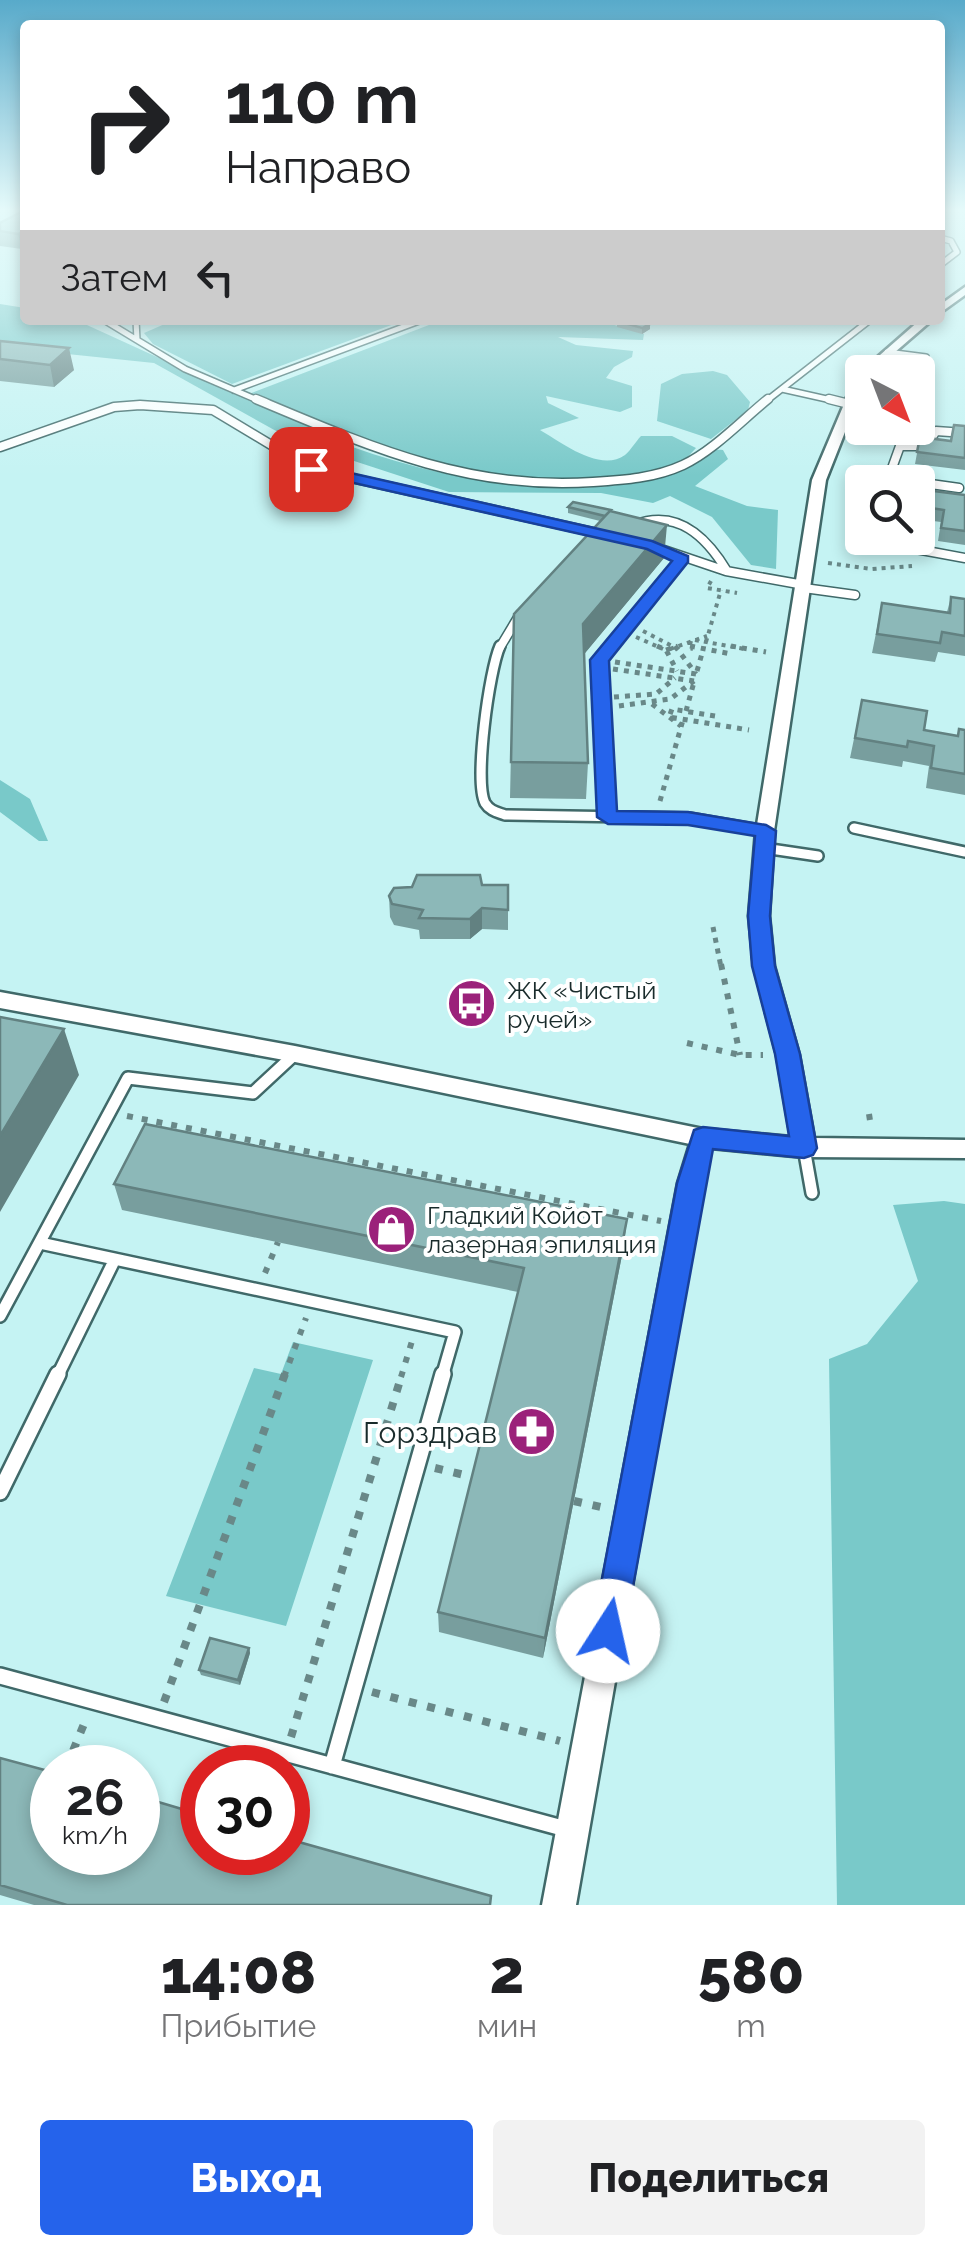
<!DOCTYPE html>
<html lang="ru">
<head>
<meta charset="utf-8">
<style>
  body { margin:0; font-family:Raleway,sans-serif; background:#f2f2f2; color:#202124; height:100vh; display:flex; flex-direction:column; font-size:38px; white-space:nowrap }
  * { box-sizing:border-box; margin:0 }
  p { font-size:32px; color:#757577 }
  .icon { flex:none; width:55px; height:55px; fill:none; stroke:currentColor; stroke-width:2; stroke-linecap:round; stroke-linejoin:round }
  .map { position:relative; height:1905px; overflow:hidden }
  .details { display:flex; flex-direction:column; background:#fff; flex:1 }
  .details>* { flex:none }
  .top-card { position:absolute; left:20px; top:20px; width:925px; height:305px; border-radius:10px; box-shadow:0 5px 15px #0003; background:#fff; color:#202124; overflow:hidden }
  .needle { width:65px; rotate:138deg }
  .tools { position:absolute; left:845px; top:355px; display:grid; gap:20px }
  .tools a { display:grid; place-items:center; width:90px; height:90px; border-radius:10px; background:#fff; box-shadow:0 5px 15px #0003; font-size:50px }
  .speed { position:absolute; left:30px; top:1745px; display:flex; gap:20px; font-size:50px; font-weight:700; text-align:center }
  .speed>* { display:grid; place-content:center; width:130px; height:130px; border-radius:50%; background:#fff; box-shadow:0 5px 15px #0003; line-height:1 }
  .speed small { font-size:25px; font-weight:400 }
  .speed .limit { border:15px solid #d22; background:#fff; color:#111 }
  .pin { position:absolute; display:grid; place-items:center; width:85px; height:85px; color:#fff; margin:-42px; border-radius:20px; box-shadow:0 5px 15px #0006 }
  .me { position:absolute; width:110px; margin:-55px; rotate:10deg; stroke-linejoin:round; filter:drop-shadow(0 0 8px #0008) }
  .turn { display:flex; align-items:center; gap:35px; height:210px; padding:0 40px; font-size:45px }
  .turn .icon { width:130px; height:130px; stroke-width:2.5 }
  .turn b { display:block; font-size:70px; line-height:85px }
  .then { display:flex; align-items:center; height:95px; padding:0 40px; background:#0003; gap:20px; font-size:38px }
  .eta { display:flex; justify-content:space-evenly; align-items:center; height:170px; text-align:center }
  .eta b { font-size:60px; font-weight:800; line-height:70px }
  .action { display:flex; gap:20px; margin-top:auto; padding:20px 40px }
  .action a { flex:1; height:115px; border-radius:10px; background:#2563eb; color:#fff; font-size:40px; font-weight:800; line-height:115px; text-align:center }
  .action a+a { background:#f2f2f2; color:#202124 }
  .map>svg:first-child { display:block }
  .green { fill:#79c9c9 }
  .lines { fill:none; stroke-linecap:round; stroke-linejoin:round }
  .lane-far4-casing { stroke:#406969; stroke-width:8 }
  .lane-far3-casing { stroke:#406969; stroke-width:11 }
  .lane-far2-casing { stroke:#406969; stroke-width:14 }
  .lane-far1-casing { stroke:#406969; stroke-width:16 }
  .lane-casing { stroke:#406969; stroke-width:20 }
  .street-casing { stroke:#406969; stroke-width:5 }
  .path-far3 { stroke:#698888; stroke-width:4; stroke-dasharray:4 5; stroke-linecap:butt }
  .path-far2 { stroke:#698888; stroke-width:5; stroke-dasharray:5 6; stroke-linecap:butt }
  .path-far1 { stroke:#698888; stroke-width:6; stroke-dasharray:6 9; stroke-linecap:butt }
  .path { stroke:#698888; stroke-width:8; stroke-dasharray:8 11; stroke-linecap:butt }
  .lane-far4 { stroke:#fff; stroke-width:5 }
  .lane-far3 { stroke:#fff; stroke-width:8 }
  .lane-far2 { stroke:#fff; stroke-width:9 }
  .lane-far1 { stroke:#fff; stroke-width:11 }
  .lane { stroke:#fff; stroke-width:15 }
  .street { fill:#fff; fill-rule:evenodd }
  .wall { fill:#789e9e }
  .shaded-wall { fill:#628181 }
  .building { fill:#8cb8b8; stroke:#628181; stroke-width:2.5 }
  .route { fill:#2563eb; stroke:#184099; stroke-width:2.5 }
  .labels { text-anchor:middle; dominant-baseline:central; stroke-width:8; stroke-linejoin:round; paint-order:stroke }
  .poi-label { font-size:25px; fill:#192b2b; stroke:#fff; text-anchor:start }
  .near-poi-label { font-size:30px; fill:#192b2b; stroke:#fff; text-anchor:end }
</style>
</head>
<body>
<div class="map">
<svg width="965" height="1905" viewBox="0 0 965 1905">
  <rect width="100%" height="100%" fill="#c5f3f3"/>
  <path class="green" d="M0 304 25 308V320H76L323 433 330 439C427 475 534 500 639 482 669 477 694 447 723 450L728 459 695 486 747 506 778 510 776 569 751 565 712 517 670 496 653 503 601 493 449 492 296 442 154 363 0 347Z
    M174 320H405L232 384 153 344 144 333Z
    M442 320H598L644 334 643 340 558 337 576 345 633 351 632 357 614 367 606 378 632 386V407L620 412 546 396 548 403 579 418 540 430C561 442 600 473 625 455 631 450 636 441 641 436H672L696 448 683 462 642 476 528 483 488 481 362 439 249 394Z
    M713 371 727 375 750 402 748 410 711 439 657 421 661 384 682 374Z
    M0 780 30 799 48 841H39L0 812Z
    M944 1201 965 1204V1905H837L829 1359 867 1344 918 1281 893 1205Z
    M293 1342 373 1360 286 1626 166 1596 254 1368 281 1374Z"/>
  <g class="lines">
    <defs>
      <path id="lane-far4" d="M940 238 951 241 957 252 940 265
        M104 320 137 340
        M136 320 137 340 185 369 262 402
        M887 352 926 357
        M874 363 913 369
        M782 389 840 402
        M234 390 422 320
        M765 402 870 320"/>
      <path id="lane-far3" d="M256 399C368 446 469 491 593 482 624 480 655 478 683 465 713 451 742 420 768 399
        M829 399 849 404
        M0 447 114 407 140 405 213 410 311 469 602 534
        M888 478 959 488
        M887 482 900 446H926L936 431 965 433
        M634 525C677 508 706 536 727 571
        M913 538 916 549 965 558
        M652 546 726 571 804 585
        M804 588 855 595
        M499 649 520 614
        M608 649 682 559"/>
      <path id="lane-far2" d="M500 646C489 671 474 781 485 803 490 811 497 812 505 815L689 818 765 831
        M608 817 599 660 610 646
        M854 828 965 852
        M764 848 818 856"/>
      <path id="lane-far1" d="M804 1148 812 1193
        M40 1243 455 1332 442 1377
        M0 1316 128 1078 253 1093 295 1054
        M57 1377 115 1259"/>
      <path id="lane" d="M0 1492 58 1374
        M0 1676 566 1829
        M332 1766 443 1374"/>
      <path id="street" d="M965 287V295L940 313V305Z
        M920 320H932L872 372H862V389L826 480 774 831 769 916 774 966 799 1055 814 1138 965 1140V1158L804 1157 711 1148 702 1183 576 1905H542L678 1183 690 1144 295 1062 0 1008V992L295 1046 703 1129 791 1137 777 1055 754 966 749 916 756 831 812 480 856 376Z"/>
    </defs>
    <use href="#lane-far4" class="lane-far4-casing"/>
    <use href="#lane-far3" class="lane-far3-casing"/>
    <use href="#lane-far2" class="lane-far2-casing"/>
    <use href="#lane-far1" class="lane-far1-casing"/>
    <use href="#lane" class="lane-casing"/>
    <use href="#street" class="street-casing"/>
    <path class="path-far3" d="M828 563 872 569 912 566
      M711 581 707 588 737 593
      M643 631 678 649
      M636 637 663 649
      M695 640 745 649
      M691 641 689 648 693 649
      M706 642 721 590
      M670 649 707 636"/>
    <path class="path-far2" d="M657 646 666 650 677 671
      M675 646 696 674
      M690 646 731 654
      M731 646 766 652
      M666 650 678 646
      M615 662 696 674
      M613 669 694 681
      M697 671 703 650
      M614 697 656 694 675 678
      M652 704 681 726
      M619 706 670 699 694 681
      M686 711 694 682
      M715 716 672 709 669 717 749 730
      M660 801 683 720
      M713 927 721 967"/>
    <path class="path-far1" d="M721 964 740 1055
      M687 1043 740 1055H763
      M869 1114 871 1127
      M127 1116 661 1221
      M265 1273 278 1242
      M284 1377 306 1318
      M401 1377 412 1341"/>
    <path class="path" d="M435 1468 477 1478
      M574 1501 605 1508
      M372 1692 560 1741
      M164 1702 285 1374
      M291 1737 402 1374
      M66 1768 86 1719"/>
    <use href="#lane-far4" class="lane-far4"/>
    <use href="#lane-far3" class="lane-far3"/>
    <use href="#lane-far2" class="lane-far2"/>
    <use href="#lane-far1" class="lane-far1"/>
    <use href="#lane" class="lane"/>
    <use href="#street" class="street"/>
  </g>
  <path class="wall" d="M25 210 22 249 0 246V223Z
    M617 321 650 324V329L642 334 617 327Z
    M0 341 74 370 54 387 0 381Z
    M954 425 965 426V470L915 464 920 437 950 441Z
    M918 489 965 495V545L938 541 941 522 918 519Z
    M568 507 611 512 664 558 584 654 588 763 586 799 510 798 514 614 600 521 568 513Z
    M951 597 965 599V656L938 652 935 662 872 653 882 603 947 612Z
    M862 700 924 730 957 736 959 729 965 730V795L926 788 929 766 903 761 902 767 850 758Z
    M482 885H508V930L482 929 470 939H420L419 930 394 925 390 917 389 896Z
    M114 1184 624 1245 543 1658 439 1632 438 1612 518 1292 122 1210Z
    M249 1648 250 1653 240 1685 201 1675 199 1670Z
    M0 1758 491 1905H34L0 1895Z"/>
  <path class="shaded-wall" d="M25 231V248L22 249 18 234Z
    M650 324V329L642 334V328Z
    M69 348 74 370 54 387 50 365Z
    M667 525 664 558 581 658 583 624Z
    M482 908V929L470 939V919Z
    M64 1029 79 1075 0 1212V1136Z
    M627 1219 624 1245 543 1658 545 1638Z
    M249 1648 250 1653 240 1685 238 1680Z"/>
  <path class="building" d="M25 210V231L18 234 0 231V223Z
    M619 320H637L650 324 642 328 617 321Z
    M0 341 69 348 50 365 0 359Z
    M954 425 965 426V458L917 452 920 437 951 441Z
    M918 489 965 495V531L941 528 944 510 918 506Z
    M573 502 611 510 605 516 568 507Z
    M610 511 667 525 583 624 588 763 511 762 514 614Z
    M951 597 965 599V636L942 632 940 643 877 634 882 603 950 613Z
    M862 700 927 711 924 730 958 736 959 729 965 730V774L931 768 934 746 908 741 907 747 855 738Z
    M417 875H480L482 885H508V910L482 908 470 919 419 918 423 910 392 904 389 896 394 888 412 887Z
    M0 1017 64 1029 0 1136Z
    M145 1124 627 1219 545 1638 438 1612 524 1268 114 1184Z
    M210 1638 249 1648 238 1680 199 1670Z
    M0 1758 52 1772V1852H138V1796L202 1815V1852H288V1839L491 1896 490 1905H67L0 1885Z"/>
  <linearGradient id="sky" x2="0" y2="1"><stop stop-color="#58aaca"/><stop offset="0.44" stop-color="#e5fafa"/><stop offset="1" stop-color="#e5fafa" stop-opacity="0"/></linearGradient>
  <rect width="965" height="476" fill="url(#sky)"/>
  <path class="route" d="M311 464 652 541 688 556V562L609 661 617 811 688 812 766 825 776 831 770 916 775 966 800 1054 817 1148 813 1155 804 1158 713 1149 625 1631 620 1643 608 1648 597 1643 592 1631 677 1183 694 1130 703 1127 789 1136 775 1054 752 966 748 916 755 836 688 825 608 824 597 817 590 660 672 561 647 549 305 472 303 469Z"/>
  <defs>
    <symbol id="bus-disc" viewBox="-11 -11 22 22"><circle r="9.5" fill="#9b217a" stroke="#fff"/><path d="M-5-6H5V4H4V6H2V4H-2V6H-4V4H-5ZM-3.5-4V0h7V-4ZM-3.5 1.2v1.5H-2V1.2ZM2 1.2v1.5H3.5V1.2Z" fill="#fff"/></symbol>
    <symbol id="shop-disc" viewBox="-11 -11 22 22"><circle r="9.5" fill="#9b217a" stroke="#fff"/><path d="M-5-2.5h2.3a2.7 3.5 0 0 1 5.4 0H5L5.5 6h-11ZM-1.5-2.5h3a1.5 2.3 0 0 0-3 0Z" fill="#fff"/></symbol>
    <symbol id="pharmacy-disc" viewBox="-11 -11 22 22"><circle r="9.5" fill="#9b217a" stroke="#fff"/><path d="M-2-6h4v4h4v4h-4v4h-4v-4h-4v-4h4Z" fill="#fff"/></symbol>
  </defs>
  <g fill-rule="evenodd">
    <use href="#bus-disc" x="444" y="976" width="55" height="55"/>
    <use href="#shop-disc" x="364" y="1202" width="55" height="55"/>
    <use href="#pharmacy-disc" x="504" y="1404" width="55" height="55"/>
  </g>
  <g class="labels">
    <g class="poi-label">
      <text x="507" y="990">ЖК «Чистый<tspan x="507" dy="29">ручей»</tspan></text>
      <text x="427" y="1215">Гладкий Койот<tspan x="427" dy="29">лазерная эпиляция</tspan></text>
    </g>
    <g class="near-poi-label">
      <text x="497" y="1432">Горздрав</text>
    </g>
  </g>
</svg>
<div class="tools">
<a><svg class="needle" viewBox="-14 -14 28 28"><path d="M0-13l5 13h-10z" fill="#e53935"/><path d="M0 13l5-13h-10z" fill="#757577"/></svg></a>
<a><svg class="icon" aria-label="search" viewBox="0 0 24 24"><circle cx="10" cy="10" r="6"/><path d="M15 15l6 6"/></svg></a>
</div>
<div class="speed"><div>26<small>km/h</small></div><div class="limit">30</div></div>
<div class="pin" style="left:311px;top:469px;background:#d93025"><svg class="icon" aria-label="arrive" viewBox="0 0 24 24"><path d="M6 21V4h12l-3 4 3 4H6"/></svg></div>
<svg class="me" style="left:608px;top:1631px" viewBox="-20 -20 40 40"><circle r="19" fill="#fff"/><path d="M0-13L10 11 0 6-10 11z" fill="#2563eb"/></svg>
<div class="top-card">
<div class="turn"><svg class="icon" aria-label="right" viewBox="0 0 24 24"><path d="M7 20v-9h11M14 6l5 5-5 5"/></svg><div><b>110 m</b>Направо</div></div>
<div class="then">Затем<svg class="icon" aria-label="left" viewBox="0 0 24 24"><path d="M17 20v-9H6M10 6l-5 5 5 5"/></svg></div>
</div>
</div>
<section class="details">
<div class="eta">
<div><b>14:08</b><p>Прибытие</p></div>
<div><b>2</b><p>мин</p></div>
<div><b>580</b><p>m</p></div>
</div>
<div class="action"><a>Выход</a><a>Поделиться</a></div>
</section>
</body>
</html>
